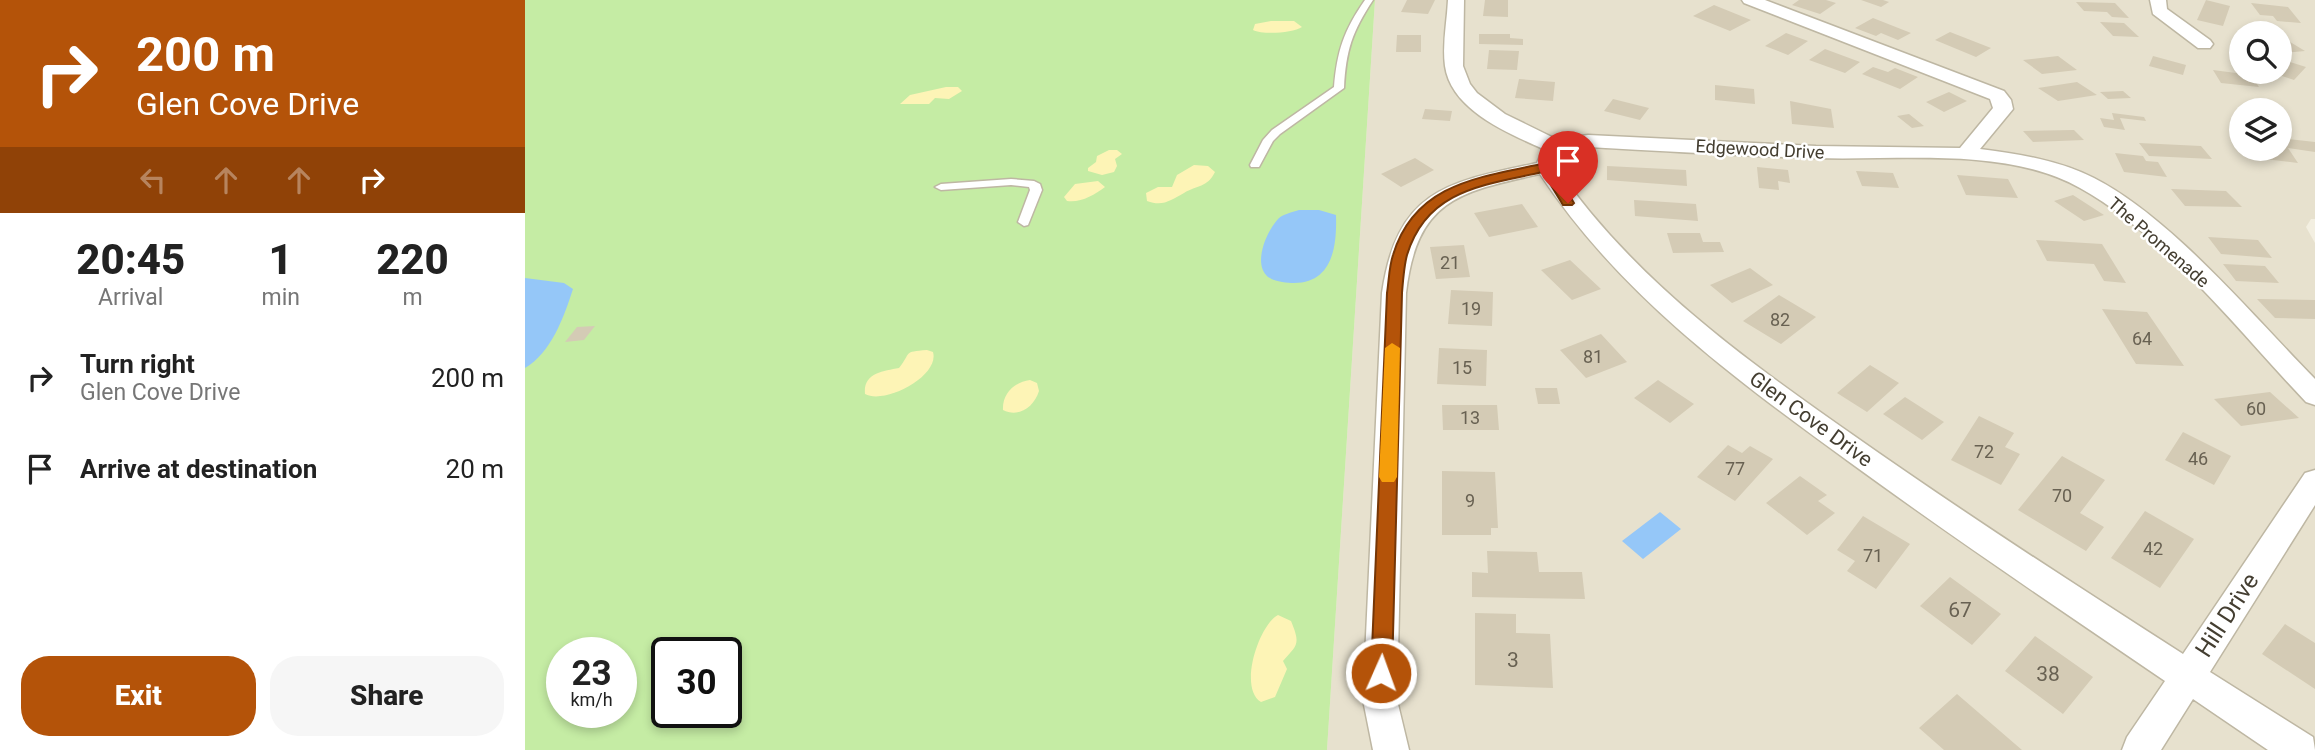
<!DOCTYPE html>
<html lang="en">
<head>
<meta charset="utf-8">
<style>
  body { margin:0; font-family:Roboto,sans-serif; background:#f6f6f6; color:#222; height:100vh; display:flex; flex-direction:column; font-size:26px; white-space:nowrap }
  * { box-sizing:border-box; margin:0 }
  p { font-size:23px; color:#767676 }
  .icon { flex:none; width:38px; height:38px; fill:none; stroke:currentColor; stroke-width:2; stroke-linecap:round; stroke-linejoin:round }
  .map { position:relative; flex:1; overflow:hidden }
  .side { display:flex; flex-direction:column; background:#fff; width:525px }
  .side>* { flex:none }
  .guide { background:#b45309; color:#fff; overflow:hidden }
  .fabs { position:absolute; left:1704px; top:21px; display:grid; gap:14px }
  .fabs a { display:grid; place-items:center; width:63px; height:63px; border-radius:50%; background:#fff; box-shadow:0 4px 10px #0003; font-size:35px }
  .speed { position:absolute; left:21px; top:637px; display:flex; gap:14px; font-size:35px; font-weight:700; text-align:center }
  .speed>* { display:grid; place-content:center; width:91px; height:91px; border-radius:50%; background:#fff; box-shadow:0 4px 10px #0003; line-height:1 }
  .speed small { font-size:18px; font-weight:400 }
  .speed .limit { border:4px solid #111; border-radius:10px; background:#fff; color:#111 }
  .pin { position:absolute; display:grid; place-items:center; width:60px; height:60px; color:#fff; margin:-72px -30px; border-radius:50% 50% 50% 0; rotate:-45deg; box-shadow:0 0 7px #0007 }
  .pin .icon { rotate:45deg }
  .me { position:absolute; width:77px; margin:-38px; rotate:2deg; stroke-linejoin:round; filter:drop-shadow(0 0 5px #0008) }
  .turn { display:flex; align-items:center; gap:24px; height:147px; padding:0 21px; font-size:32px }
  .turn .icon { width:91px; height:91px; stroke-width:2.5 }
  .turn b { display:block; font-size:49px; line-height:60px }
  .lanes { display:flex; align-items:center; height:66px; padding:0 21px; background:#0003; justify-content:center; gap:35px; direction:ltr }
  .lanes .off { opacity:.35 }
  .eta { display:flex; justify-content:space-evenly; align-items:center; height:119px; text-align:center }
  .eta b { font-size:42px; font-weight:800; line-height:49px }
  .button { display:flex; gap:14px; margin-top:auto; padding:14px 21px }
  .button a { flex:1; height:80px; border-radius:28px; background:#b45309; color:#fff; font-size:28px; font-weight:800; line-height:80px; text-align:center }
  .button a+a { background:#f6f6f6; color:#222 }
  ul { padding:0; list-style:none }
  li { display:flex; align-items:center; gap:21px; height:91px; padding:0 21px }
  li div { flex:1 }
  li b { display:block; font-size:26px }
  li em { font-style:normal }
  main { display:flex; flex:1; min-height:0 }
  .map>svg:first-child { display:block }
  .residential { fill:#e7e1ce; fill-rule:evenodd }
  .green { fill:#c5eca4; fill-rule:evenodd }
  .sand { fill:#fdf4b6 }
  .water { fill:#95c7f8 }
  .building { fill:#d4cbb5 }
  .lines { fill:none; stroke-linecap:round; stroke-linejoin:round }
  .service-casing { stroke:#beb7a3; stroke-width:3 }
  .minor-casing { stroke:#beb7a3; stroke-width:3 }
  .service { fill:#fff; fill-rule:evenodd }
  .minor { fill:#fff; fill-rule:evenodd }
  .route { fill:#b45309; stroke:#753606; stroke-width:2 }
  .slow { fill:#f59e0b }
  .labels { text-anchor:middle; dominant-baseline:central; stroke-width:5; stroke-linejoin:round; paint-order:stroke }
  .far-street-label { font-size:18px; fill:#443e31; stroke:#fff }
  .number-label { font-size:18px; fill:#686152 }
  .street-label { font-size:21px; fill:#443e31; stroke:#fff }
  .near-number-label { font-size:21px; fill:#686152 }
  .near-street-label { font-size:24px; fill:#443e31; stroke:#fff }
</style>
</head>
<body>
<main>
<section class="side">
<div class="guide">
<div class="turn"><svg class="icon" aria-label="right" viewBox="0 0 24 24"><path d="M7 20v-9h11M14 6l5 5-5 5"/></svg><div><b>200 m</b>Glen Cove Drive</div></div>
<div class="lanes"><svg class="icon off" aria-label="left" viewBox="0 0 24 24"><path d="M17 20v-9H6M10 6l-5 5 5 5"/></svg><svg class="icon off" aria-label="ahead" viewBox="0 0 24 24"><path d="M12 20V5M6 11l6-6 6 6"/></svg><svg class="icon off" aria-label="ahead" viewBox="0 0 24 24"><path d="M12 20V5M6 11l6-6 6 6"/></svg><svg class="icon" aria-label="right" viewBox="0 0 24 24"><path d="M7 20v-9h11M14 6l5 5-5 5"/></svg></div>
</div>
<div class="eta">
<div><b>20:45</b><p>Arrival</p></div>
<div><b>1</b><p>min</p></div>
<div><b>220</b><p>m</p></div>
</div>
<ul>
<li><svg class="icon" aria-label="right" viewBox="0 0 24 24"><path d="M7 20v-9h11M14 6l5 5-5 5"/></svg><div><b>Turn right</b><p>Glen Cove Drive</p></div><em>200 m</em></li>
<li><svg class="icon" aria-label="arrive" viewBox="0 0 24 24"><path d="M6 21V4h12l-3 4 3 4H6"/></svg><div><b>Arrive at destination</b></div><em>20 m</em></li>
</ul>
<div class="button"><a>Exit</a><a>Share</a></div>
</section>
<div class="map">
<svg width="1790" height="750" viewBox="0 0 1790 750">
  <rect width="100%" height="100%" fill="#f3efe1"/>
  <path class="residential" d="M850 0H1790V219H1786L1781 227 1790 243V750H802ZM1717 33H1755V72H1717ZM1717 110H1755V149H1717Z"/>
  <path class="green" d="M0 0H850L802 750H0ZM37 653H96V712H37ZM142 653H201V712H142Z"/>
  <path class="sand" d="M746 21H769L777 27C768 33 738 35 728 30L730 24Z
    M421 87H433L437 91 424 99 410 98 404 104H375L385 95Z
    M584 150H592L597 154 590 159 592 166 589 172 577 175 563 171V168L571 162 572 156Z
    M669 165 683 166 690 172C682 188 672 185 659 193 646 200 638 207 622 201L621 193 633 187H647L652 175Z
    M573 181 580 187C569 195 556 203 542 201L539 197 550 184Z
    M402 350 408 352C415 376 360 405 340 394 338 373 358 371 374 368 387 352 377 352 402 350Z
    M505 380 512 383 514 391C509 407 494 418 478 410 477 394 489 382 505 380Z
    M753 615 766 621C776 645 772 645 758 661L762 669 750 697 736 702C713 688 734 625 753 615Z"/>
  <path class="water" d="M774 210H794L811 215C812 245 808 283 769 283 762 283 749 281 743 277 727 264 742 230 754 218 759 214 768 212 774 210Z
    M0 278 39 283 48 289C39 317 26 353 0 368Z
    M1135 512 1156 529 1118 559 1097 541Z"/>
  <path class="building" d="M882 0H910L903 14 876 12Z
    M960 0H983V17L958 16Z
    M1274 0H1301L1311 3 1295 14 1267 5Z
    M1336 0H1358L1364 2 1356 7Z
    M1681 0 1705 6 1698 26 1672 20Z
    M1551 2 1590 3 1604 18 1587 17 1582 12 1559 11Z
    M1726 3 1763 7 1776 23 1752 21 1748 16 1735 15Z
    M1189 5 1226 20 1205 31 1168 16Z
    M1348 18 1386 33 1373 40 1356 33 1351 36 1330 28Z
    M1575 22 1599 23 1614 37 1588 36Z
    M1425 32 1466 48 1451 57 1410 40Z
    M1261 33 1283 41 1263 55 1240 46Z
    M954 34H985V38L998 39V45L954 44Z
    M872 35H896V52H871Z
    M1755 36 1780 51 1759 53 1755 51Z
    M1300 49 1335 62 1320 73 1284 60Z
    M964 50 994 51 992 70 962 69Z
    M1533 56 1552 70 1517 74 1498 60Z
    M1628 56 1661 65 1658 75 1624 66Z
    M1755 59 1781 67 1769 80 1745 72H1755Z
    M1348 67 1363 72 1370 68 1393 77 1375 89 1337 74Z
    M1688 70 1726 75 1734 87 1696 83Z
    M994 79 1030 82 1028 101 990 98Z
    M1552 82 1572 95 1533 101 1513 88Z
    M1190 85 1229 89 1230 104 1190 100Z
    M1598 91 1606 98 1583 99 1575 92Z
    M1424 92 1442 101 1419 112 1401 102Z
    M1088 99 1124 108 1115 120 1079 111Z
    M1265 101 1306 109 1309 128 1267 124Z
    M900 109 927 111 925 121 897 119Z
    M1587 113 1619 117 1621 121 1595 118 1600 130 1579 127 1575 118 1589 120Z
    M1384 114 1399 126 1387 128 1372 116Z
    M1549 130 1559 140 1508 142 1498 131Z
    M1755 138 1790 142V152L1763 148 1773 163 1740 159 1734 149H1755Z
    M1614 143 1676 146 1687 159 1624 156Z
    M1590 153 1618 156 1621 161 1633 162 1642 177 1599 172Z
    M890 158 909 170 876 187 856 174Z
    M1082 166 1161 170 1162 186 1082 180Z
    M1232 167 1263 170 1265 183 1253 181 1254 190 1234 188Z
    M1331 171 1368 173 1374 188 1337 186Z
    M1432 175 1483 179 1493 198 1441 195Z
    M1646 189 1701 191 1717 207 1660 206Z
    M1548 195 1579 215 1559 221 1529 201Z
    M1109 200 1171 204 1173 221 1110 216Z
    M997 204 1013 227 964 237 949 213Z
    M1142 233H1175L1178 242H1195L1199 252 1148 253Z
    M1683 237 1733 240 1747 258 1696 254Z
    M1511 240 1577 244 1601 283 1579 281 1569 264 1522 261Z
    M939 245 945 277 911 279 905 247Z
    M1045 260 1076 289 1047 300 1016 270Z
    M1698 264 1740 266 1754 283 1711 281Z
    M1225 268 1248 285 1207 303 1185 285Z
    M926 290 968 292 967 326 923 324Z
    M1254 295 1291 317 1256 344 1218 321Z
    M1732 299 1790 300V319L1750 318Z
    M1577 309 1622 312 1659 366 1611 364Z
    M70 326 59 340 40 342 52 327Z
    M1076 334 1102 362 1061 378 1035 350Z
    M914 348 962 350 961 386 912 384Z
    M1345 365 1374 383 1342 412 1312 393Z
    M1133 380 1169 404 1145 423 1109 398Z
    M1010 388H1032L1035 404H1013Z
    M1745 392 1774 418 1716 426 1689 399Z
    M1380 397 1419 422 1397 440 1358 414Z
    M917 405H972L974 430H918Z
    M1454 416 1489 433 1480 447 1495 454 1476 485 1426 460Z
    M1658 432 1706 456 1689 485 1640 460Z
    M1203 445 1217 453 1225 446 1248 459 1210 501 1172 477Z
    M1537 456 1580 480 1555 513 1579 527 1561 551 1493 510Z
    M917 471 970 472 973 528H966V535H917Z
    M1275 476 1302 495 1293 501 1310 513 1282 535 1241 503Z
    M1620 511 1669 539 1635 588 1586 558Z
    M1338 516 1385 544 1351 589 1322 571 1330 561 1312 550Z
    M962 551 1012 552 1014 572H1057L1060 599 947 597V572L963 573Z
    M1425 577 1476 614 1447 645 1395 606Z
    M950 613 991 614V633L1025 634 1028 688 950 685Z
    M1760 624 1790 643V689L1737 654Z
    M1510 636 1568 677 1538 714 1480 671Z
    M1432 694 1497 750H1419L1394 728Z"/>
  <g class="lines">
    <defs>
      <path id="service" d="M840 0H848C827 32 821 50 819 88L755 134 748 141 734 167H726L725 165 738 140 747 130 809 87C812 51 819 30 840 0Z
        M486 179 509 181 515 184 517 190 503 225 499 226 493 222 505 190 504 187 486 185 416 190 410 187 416 184Z"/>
      <path id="minor" d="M923 0H939L938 66 945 84 952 93 980 114 1031 139 1063 135 1291 146 1435 148 1468 108 1465 99 1219 3 1217 0H1240L1479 91 1486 100 1488 109 1455 149C1493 154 1534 160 1569 178 1647 218 1727 315 1790 379V405L1781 402C1714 332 1640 235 1555 188 1481 146 1373 161 1290 158 1214 156 1139 151 1063 147L1038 150 1031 167C1108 279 1218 358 1328 435 1436 511 1547 583 1658 654L1780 473 1790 470V505L1685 672 1788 737 1790 750H1743L1668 699 1636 750H1597L1602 737 1640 681C1534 609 1427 537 1323 461 1209 378 1094 294 1015 174 933 192 892 200 881 293L872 700 884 750H848L838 700 857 293C872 190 922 182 1012 163L1018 149C983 133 926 110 920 66 917 44 922 22 923 0Z
        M1625 0H1641L1642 9 1685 40 1688 44 1685 48H1673L1628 14Z"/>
    </defs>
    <use href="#service" class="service-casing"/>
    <use href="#minor" class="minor-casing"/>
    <use href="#service" class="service"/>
    <use href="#minor" class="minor"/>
  </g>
  <path class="route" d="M1021 163 1026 164 1049 203 1047 205H1038L1018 172C960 185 902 189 882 255 879 266 878 280 877 293L867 673 864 679 856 682 849 679 846 673 862 293C864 280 864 267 868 255 890 182 957 177 1021 163Z"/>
  <path class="slow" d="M867 343 875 348 872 477 869 482H857L854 477 860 348Z"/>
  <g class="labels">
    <g class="far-street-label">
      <text transform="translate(1235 149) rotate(3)">Edgewood Drive</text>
      <text transform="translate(1634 242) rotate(41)">The Promenade</text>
    </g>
    <g class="number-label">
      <text x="925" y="262">21</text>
      <text x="946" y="308">19</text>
      <text x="1255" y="319">82</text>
      <text x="1617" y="338">64</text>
      <text x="1068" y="356">81</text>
      <text x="937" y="367">15</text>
      <text x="1731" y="408">60</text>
      <text x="945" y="417">13</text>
      <text x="1459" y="451">72</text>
      <text x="1673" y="458">46</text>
      <text x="1210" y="468">77</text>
      <text x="1537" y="495">70</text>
      <text x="945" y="500">9</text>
      <text x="1628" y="548">42</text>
      <text x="1348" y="555">71</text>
    </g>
    <g class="street-label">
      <text transform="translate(1286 419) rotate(36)">Glen Cove Drive</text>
    </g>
    <g class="near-number-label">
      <text x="1435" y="610">67</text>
      <text x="988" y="660">3</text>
      <text x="1523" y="674">38</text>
    </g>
    <g class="near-street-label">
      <text transform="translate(1702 615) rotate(-57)">Hill Drive</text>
    </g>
  </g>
</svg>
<div class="fabs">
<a><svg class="icon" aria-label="search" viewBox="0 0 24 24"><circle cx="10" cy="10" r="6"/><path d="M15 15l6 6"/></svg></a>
<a><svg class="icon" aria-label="layers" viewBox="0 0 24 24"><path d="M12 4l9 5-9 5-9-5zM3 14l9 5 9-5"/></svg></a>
</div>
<div class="speed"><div>23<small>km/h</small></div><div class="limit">30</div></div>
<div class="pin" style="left:1043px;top:203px;background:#d93025"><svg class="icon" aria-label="arrive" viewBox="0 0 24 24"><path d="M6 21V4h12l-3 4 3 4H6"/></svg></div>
<svg class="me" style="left:856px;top:673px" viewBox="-20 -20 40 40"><circle r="17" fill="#b45309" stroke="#fff" stroke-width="3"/><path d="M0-11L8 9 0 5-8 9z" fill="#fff"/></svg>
</div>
</main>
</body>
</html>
